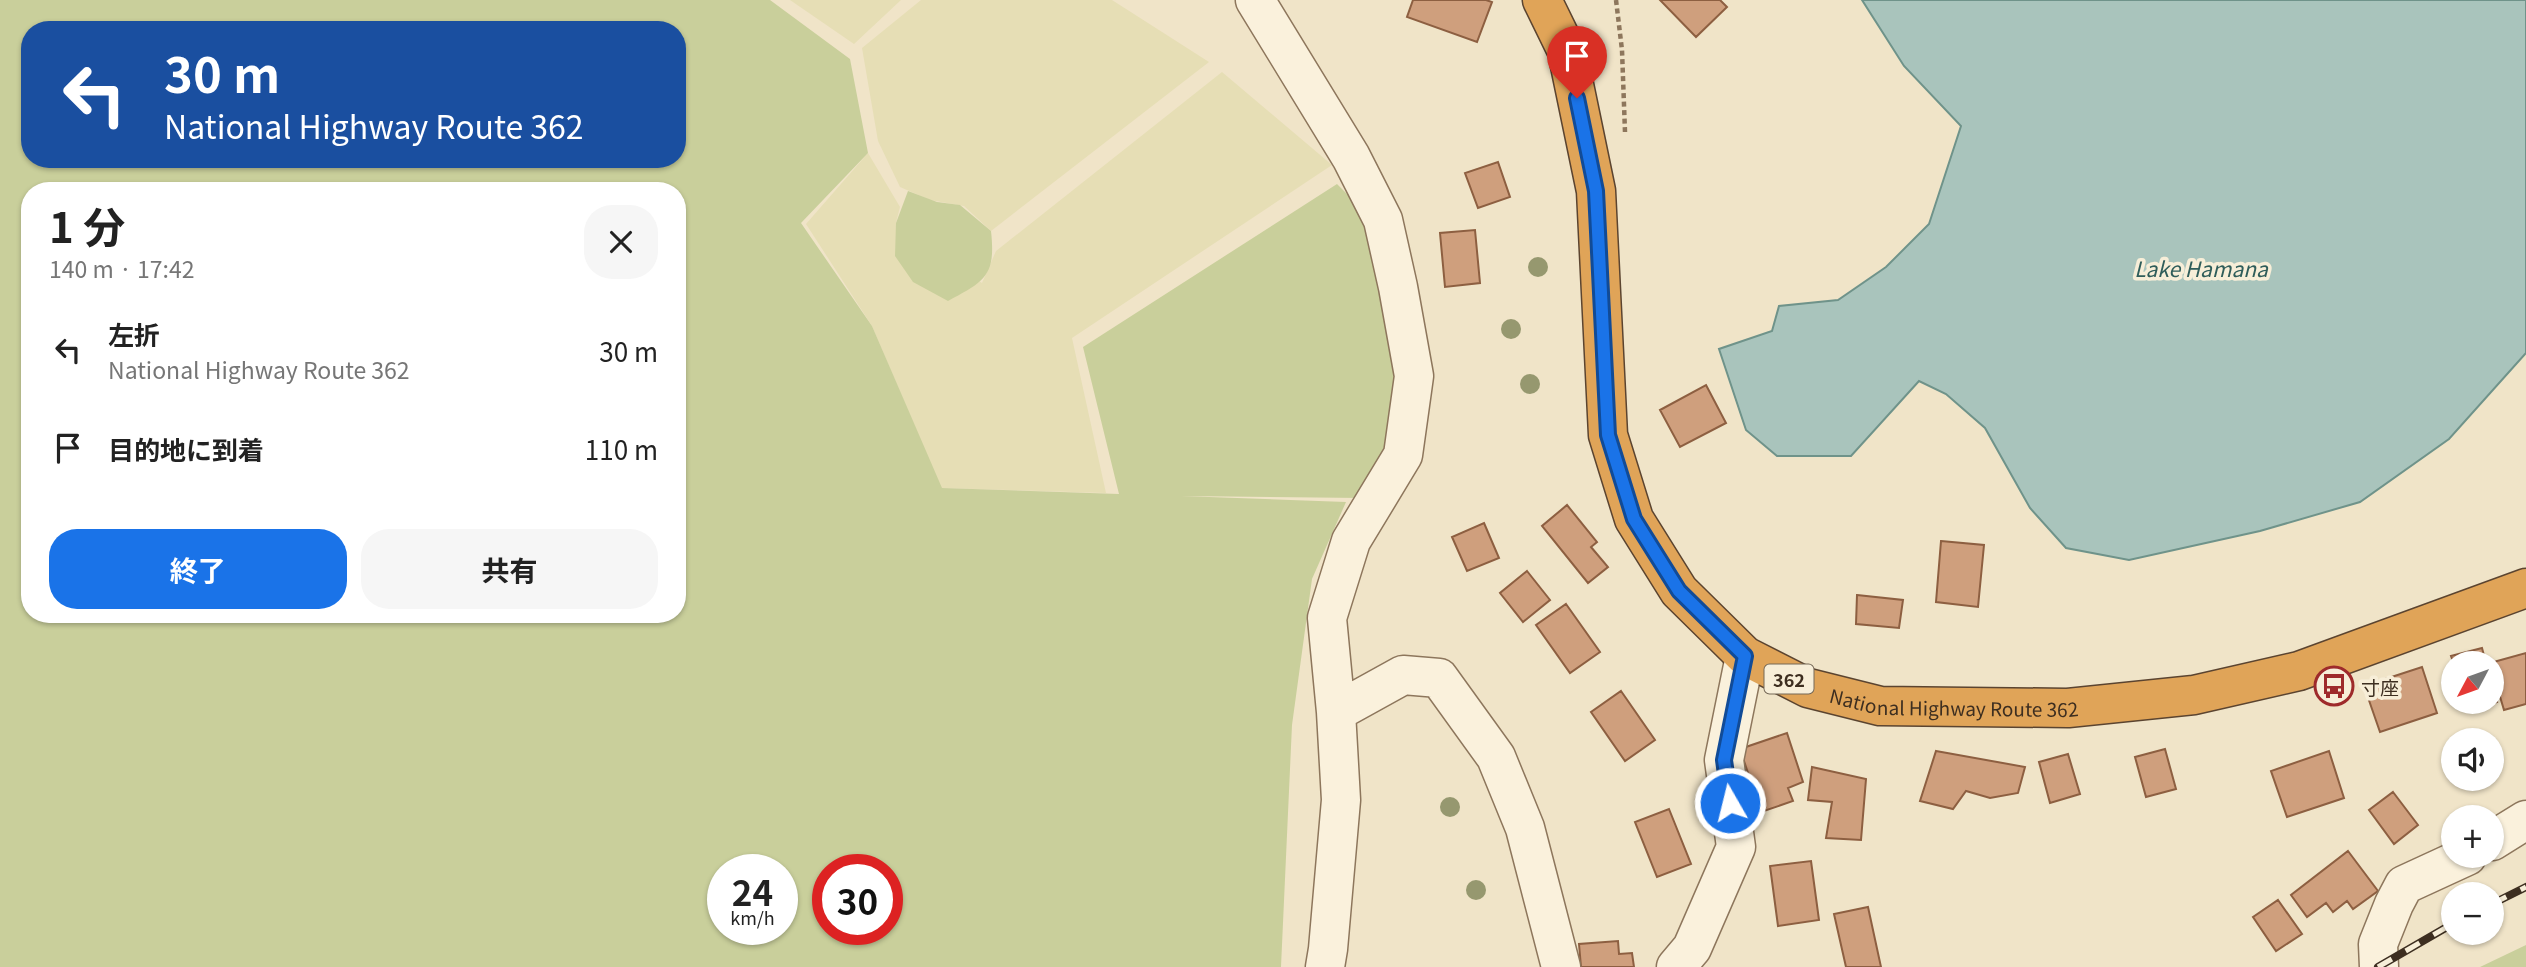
<!DOCTYPE html>
<html lang="ja">
<head>
<meta charset="utf-8">
<style>
  body { margin:0; font-family:Georgia,"Noto Sans JP",serif; background:#f6f6f6; color:#222; height:100vh; display:flex; flex-direction:column; font-size:26px; white-space:nowrap }
  * { box-sizing:border-box; margin:0 }
  p { font-size:23px; color:#767676 }
  .icon { flex:none; width:38px; height:38px; fill:none; stroke:currentColor; stroke-width:2; stroke-linecap:round; stroke-linejoin:round }
  .map { position:relative; flex:1; overflow:hidden }
  .sheet { position:absolute; left:21px; top:182px; width:665px; height:441px; display:flex; flex-direction:column; background:#fff; border-radius:28px; box-shadow:0 2px 5px #0004 }
  .sheet>* { flex:none }
  .banner { position:absolute; left:21px; top:21px; width:665px; height:147px; border-radius:28px; box-shadow:0 2px 5px #0004; background:#1a4fa0; color:#fff; overflow:hidden }
  .needle { width:46px; rotate:229deg }
  .fabs { position:absolute; left:2441px; top:651px; display:grid; gap:14px }
  .fabs a { display:grid; place-items:center; width:63px; height:63px; border-radius:50%; background:#fff; box-shadow:0 2px 5px #0004; font-size:35px }
  .speed { position:absolute; left:707px; top:854px; display:flex; gap:14px; font-size:35px; font-weight:700; text-align:center }
  .speed>* { display:grid; place-content:center; width:91px; height:91px; border-radius:50%; background:#fff; box-shadow:0 2px 5px #0004; line-height:1 }
  .speed small { font-size:18px; font-weight:400 }
  .speed .limit { border:10px solid #d22; background:#fff; color:#111 }
  .pin { position:absolute; display:grid; place-items:center; width:60px; height:60px; color:#fff; margin:-72px -30px; border-radius:50% 50% 50% 0; rotate:-45deg; box-shadow:0 0 7px #0007 }
  .pin .icon { rotate:45deg }
  .me { position:absolute; width:77px; margin:-38px; rotate:352deg; stroke-linejoin:round; filter:drop-shadow(0 0 5px #0008) }
  .turn { display:flex; align-items:center; gap:24px; height:147px; padding:0 28px; font-size:32px }
  .turn .icon { width:91px; height:91px; stroke-width:2.5 }
  .turn b { display:block; font-size:49px; line-height:60px }
  .round { display:grid; place-items:center; flex:none; width:74px; height:74px; border-radius:28px; background:#f6f6f6 }
  .overview { display:flex; align-items:center; justify-content:space-between; height:119px; padding:0 28px }
  h1 { font-size:42px; font-weight:700; line-height:52px }
  .cta { display:flex; gap:14px; margin-top:auto; padding:14px 28px }
  .cta a { flex:1; height:80px; border-radius:28px; background:#1a73e8; color:#fff; font-size:28px; font-weight:700; line-height:80px; text-align:center }
  .cta a+a { background:#f6f6f6; color:#222 }
  ul { padding:0; list-style:none }
  li { display:flex; align-items:center; gap:21px; height:98px; padding:0 28px }
  li div { flex:1 }
  li b { display:block; font-size:26px }
  li em { font-style:normal }
  .map>svg:first-child { display:block }
  .farmland { fill:#e6deb5 }
  .green { fill:#c9cf9b; fill-rule:evenodd }
  .water { fill:#a9c4bc; stroke:#6f938a; stroke-width:2 }
  .building { fill:#cf9f7d; stroke:#8d5f41; stroke-width:2 }
  .lines { fill:none; stroke-linecap:round; stroke-linejoin:round }
  .minor-casing { stroke:#8d765c; stroke-width:41 }
  .highway-casing { stroke:#5b4430; stroke-width:41 }
  .path { stroke:#8d765c; stroke-width:4.5; stroke-dasharray:5 3.5; stroke-linecap:butt }
  .minor { stroke:#faf1dc; stroke-width:38 }
  .highway { stroke:#e0a458; stroke-width:38 }
  .rail-casing { stroke:#3d2e20; stroke-width:8 }
  .rail { stroke:#f7eed8; stroke-width:5; stroke-dasharray:16; stroke-linecap:butt }
  .tree { fill:#96986f }
  .route-casing { stroke:#114b97; stroke-width:18 }
  .route { stroke:#1a73e8; stroke-width:12 }
  .labels { text-anchor:middle; dominant-baseline:central; stroke-width:7; stroke-linejoin:round; paint-order:stroke }
  .shield { fill:#f7eed8; stroke:#756857; stroke-width:2 }
  .shield-label { font-size:18px; font-weight:bold; fill:#3d2e20 }
  .poi-label { font-size:19px; fill:#3d2e20; stroke:#f7eed8; text-anchor:start }
  .street-label { font-size:19px; fill:#3d2e20; stroke:#f7eed8 }
  .water-label { font-size:21px; font-style:italic; fill:#2f5d5a; stroke:#f7eed8 }
</style>
</head>
<body>
<div class="map">
<svg width="2526" height="967" viewBox="0 0 2526 967">
  <rect width="100%" height="100%" fill="#f0e4c8"/>
  <path class="farmland" d="M790 0H901L854 44Z
    M921 0H1112L1209 62 991 231 964 206 930 200 900 187 878 141 862 48Z
    M1222 72 1332 165 1072 338 1106 493 941 488 872 326 806 224 868 153 900 207 896 223 982 283 996 251Z"/>
  <path class="green" d="M0 0H770L850 59 868 153 801 223 872 326 942 488 1119 494 1083 347 1337 184 1370 217 1397 371 1391 443 1362 498 1181 496 1346 502 1312 579 1292 725 1281 967H0ZM30 30H677V159H30ZM30 191H677V614H30ZM723 870H782V929H723ZM828 870H887V929H828Z
    M908 191 937 202 960 205 991 231C996 276 985 281 948 301L913 282 895 256 896 223Z
    M2526 945V967H2480Z"/>
  <path class="water" d="M1862 0H2526V353L2449 439 2360 502 2260 531 2129 560 2066 548 2030 508 1985 428 1946 394 1919 381 1851 456H1777L1746 430 1719 349 1772 331 1779 306 1838 300 1886 267 1929 224 1961 126 1904 66Z"/>
  <path class="building" d="M1413 0H1486L1492 2 1477 42 1407 17Z
    M1660 0H1720L1727 7 1696 37Z
    M1498 162 1510 197 1478 208 1465 173Z
    M1475 230 1480 283 1445 287 1440 233Z
    M1706 385 1726 423 1680 447 1660 410Z
    M1567 505 1597 542 1591 547 1608 567 1588 583 1542 526Z
    M1484 523 1499 558 1467 571 1452 537Z
    M1941 541 1984 545 1978 607 1936 602Z
    M1527 571 1550 600 1523 622 1500 593Z
    M1857 595 1903 600 1899 628 1856 624Z
    M1566 604 1600 652 1570 673 1536 625Z
    M2482 648 2486 663 2454 664 2451 656Z
    M2526 653V704L2504 710 2490 663Z
    M2422 667 2437 713 2380 732 2364 686Z
    M2492 683 2497 702 2467 710 2464 702H2492Z
    M1621 691 1655 740 1625 761 1591 712Z
    M1787 733 1803 782 1788 788 1793 801 1761 812 1740 749Z
    M2165 749 2176 789 2146 797 2135 757Z
    M1936 751 2025 767 2018 793 1990 798 1966 791 1953 809 1920 801Z
    M2329 751 2344 798 2287 817 2271 771Z
    M2068 754 2080 794 2050 803 2039 762Z
    M1812 767 1866 779 1861 840 1826 838 1832 802 1808 800Z
    M2393 792 2418 825 2394 844 2369 810Z
    M1669 809 1691 864 1657 877 1635 822Z
    M2348 851 2378 891 2353 909 2347 901 2333 912 2326 903 2307 917 2291 895Z
    M1811 861 1819 920 1778 926 1770 866Z
    M2278 900 2302 934 2276 951 2253 917Z
    M1868 907 1881 967H1846L1834 914Z
    M1618 941 1619 954 1632 953 1634 967H1581L1579 944Z"/>
  <g class="lines">
    <defs>
      <path id="minor" d="M1255 0 1351 157 1383 220 1398 287 1414 376 1403 455 1351 541 1327 618 1336 712
        M2492 841 2526 820
        M1325 967 1328 949 1341 800 1336 712 1403 675 1439 678 1496 757 1525 828 1561 967
        M1676 967 1692 948 1736 847 1724 760 1745 656
        M2379 967 2378 944 2394 904 2404 885 2467 856"/>
      <g id="highway">
        <path id="s1" d="M1542 0 1567 51 1596 191 1608 435 1634 519 1679 591 1745 656 1808 688 1880 706 2068 708 2194 695 2299 671 2526 588"/>
      </g>
    </defs>
    <use href="#minor" class="minor-casing"/>
    <use href="#highway" class="highway-casing"/>
    <path class="path" d="M1616 0 1622 50 1625 132"/>
    <use href="#minor" class="minor"/>
    <use href="#highway" class="highway"/>
    <defs>
      <path id="rail" d="M2492 904 2526 887
        M2378 967 2454 923"/>
    </defs>
    <use href="#rail" class="rail-casing"/>
    <use href="#rail" class="rail"/>
  </g>
  <g class="tree">
    <circle cx="1538" cy="267" r="10"/>
    <circle cx="1511" cy="329" r="10"/>
    <circle cx="1530" cy="384" r="10"/>
    <circle cx="1450" cy="807" r="10"/>
    <circle cx="1476" cy="890" r="10"/>
  </g>
  <g class="lines">
    <defs>
      <path id="route" d="M1577 98 1596 191 1608 435 1634 519 1679 591 1745 656 1724 760 1730 803"/>
    </defs>
    <use href="#route" class="route-casing"/>
    <use href="#route" class="route"/>
  </g>
  <defs>
    <symbol id="bus-ring" viewBox="-11 -11 22 22"><circle r="9.5" fill="#f7eed8" stroke="#9e2a2b" stroke-width="1.5"/><path d="M-5-6H5V4H4V6H2V4H-2V6H-4V4H-5ZM-3.5-4V0h7V-4ZM-3.5 1.2v1.5H-2V1.2ZM2 1.2v1.5H3.5V1.2Z" fill="#9e2a2b"/></symbol>
  </defs>
  <g fill-rule="evenodd">
    <use href="#bus-ring" x="2312" y="664" width="44" height="44"/>
  </g>
  <g class="labels">
    <rect class="shield" x="1764.5" y="664.5" width="49" height="29" rx="5"/>
    <g class="shield-label">
      <text x="1789" y="679">362</text>
    </g>
    <g class="poi-label">
      <text x="2361" y="686">寸座</text>
    </g>
    <g class="street-label">
      <text stroke="none"><textPath href="#s1" startOffset="928">National Highway Route 362</textPath></text>
    </g>
    <g class="water-label">
      <text x="2201" y="268">Lake Hamana</text>
    </g>
  </g>
</svg>
<div class="fabs">
<a><svg class="needle" viewBox="-14 -14 28 28"><path d="M0-13l5 13h-10z" fill="#e53935"/><path d="M0 13l5-13h-10z" fill="#767676"/></svg></a>
<a><svg class="icon" aria-label="sound" viewBox="0 0 24 24"><path d="M4 9h4l5-4v14l-5-4H4zM17 9q2 3 0 6"/></svg></a>
<a>+</a>
<a>−</a>
</div>
<div class="speed"><div>24<small>km/h</small></div><div class="limit">30</div></div>
<div class="pin" style="left:1577px;top:98px;background:#d93025"><svg class="icon" aria-label="arrive" viewBox="0 0 24 24"><path d="M6 21V4h12l-3 4 3 4H6"/></svg></div>
<svg class="me" style="left:1730px;top:803px" viewBox="-20 -20 40 40"><circle r="17" fill="#1a73e8" stroke="#fff" stroke-width="3"/><path d="M0-11L8 9 0 5-8 9z" fill="#fff"/></svg>
<div class="banner">
<div class="turn"><svg class="icon" aria-label="left" viewBox="0 0 24 24"><path d="M17 20v-9H6M10 6l-5 5 5 5"/></svg><div><b>30 m</b>National Highway Route 362</div></div>
</div>
<section class="sheet">
<div class="overview"><div><h1>1 分</h1><p>140 m · 17:42</p></div><a class="round"><svg class="icon" aria-label="close" viewBox="0 0 24 24"><path d="M6 6l12 12M18 6L6 18"/></svg></a></div>
<ul>
<li><svg class="icon" aria-label="left" viewBox="0 0 24 24"><path d="M17 20v-9H6M10 6l-5 5 5 5"/></svg><div><b>左折</b><p>National Highway Route 362</p></div><em>30 m</em></li>
<li><svg class="icon" aria-label="arrive" viewBox="0 0 24 24"><path d="M6 21V4h12l-3 4 3 4H6"/></svg><div><b>目的地に到着</b></div><em>110 m</em></li>
</ul>
<div class="cta"><a>終了</a><a>共有</a></div>
</section>
</div>
</body>
</html>
